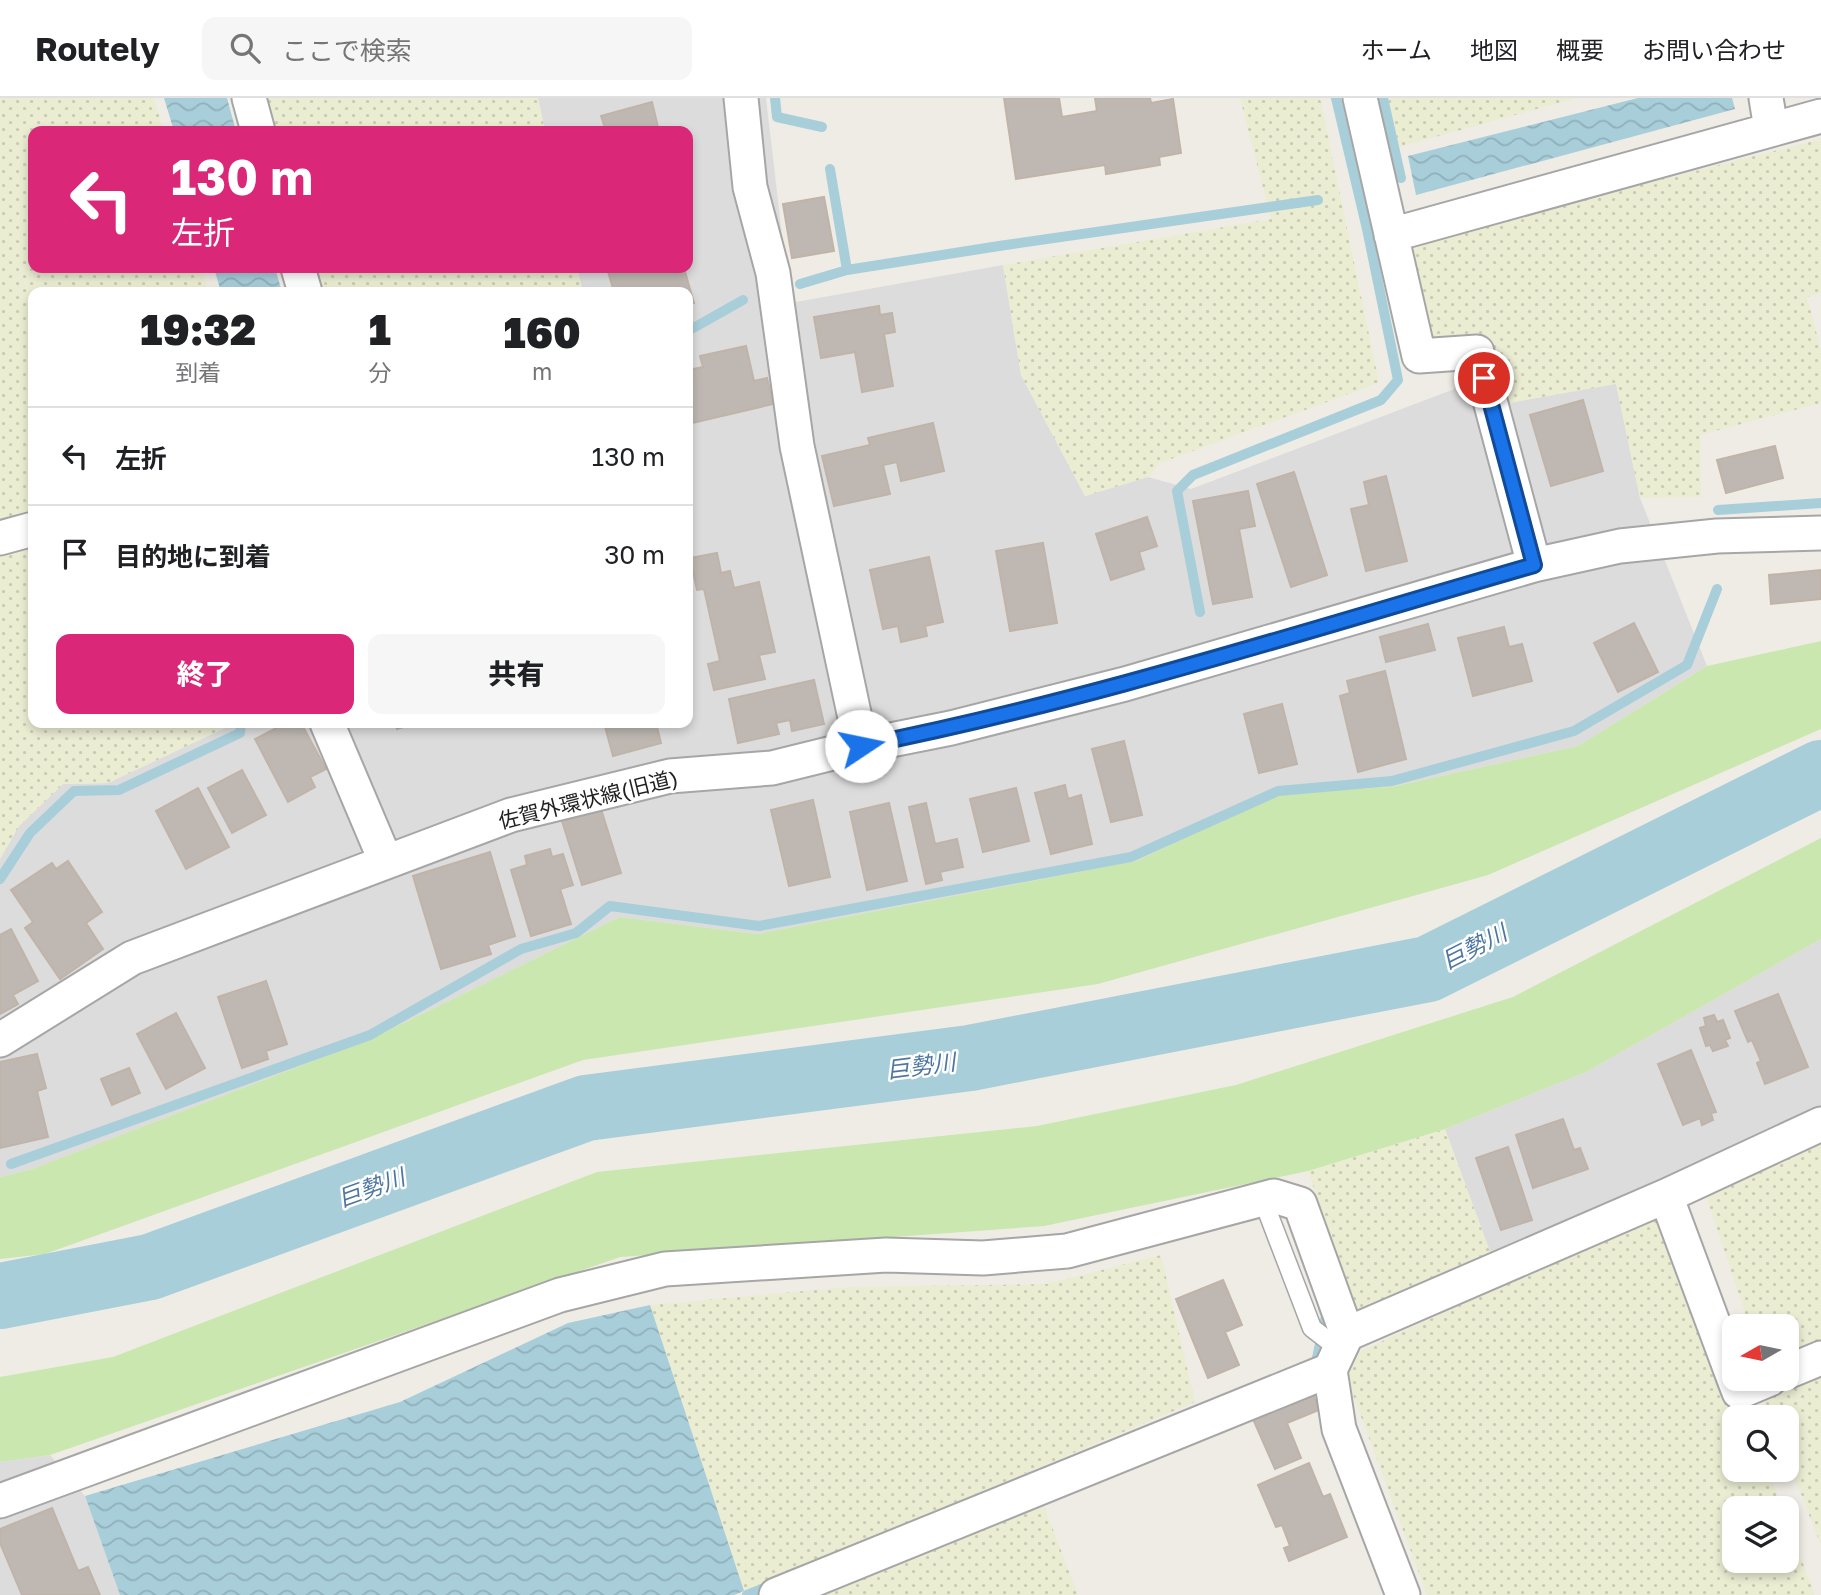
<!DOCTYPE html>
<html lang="ja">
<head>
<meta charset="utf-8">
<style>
  body { margin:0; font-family:"Golos Text","Noto Sans JP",sans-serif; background:#f6f6f6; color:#202124; height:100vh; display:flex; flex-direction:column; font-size:26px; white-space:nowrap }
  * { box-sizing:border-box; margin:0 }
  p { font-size:23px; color:#757577 }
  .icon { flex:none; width:38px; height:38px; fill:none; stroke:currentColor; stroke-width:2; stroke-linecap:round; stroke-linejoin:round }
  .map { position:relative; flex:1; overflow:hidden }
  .details { position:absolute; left:28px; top:189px; width:665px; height:441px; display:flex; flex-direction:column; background:#fff; border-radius:14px; box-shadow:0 4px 10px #0003 }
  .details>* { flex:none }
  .hud { position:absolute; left:28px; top:28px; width:665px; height:147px; border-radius:14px; box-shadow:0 4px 10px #0003; background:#db2777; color:#fff; overflow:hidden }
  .needle { width:46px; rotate:261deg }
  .buttons { position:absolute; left:1722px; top:1216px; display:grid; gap:14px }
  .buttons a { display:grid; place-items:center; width:77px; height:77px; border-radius:14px; background:#fff; box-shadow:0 4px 10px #0003; font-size:35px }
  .pin { position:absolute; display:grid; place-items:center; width:60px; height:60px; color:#fff; margin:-30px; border:4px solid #fff; border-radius:50%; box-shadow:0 2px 7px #0007 }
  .me { position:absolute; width:77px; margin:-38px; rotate:79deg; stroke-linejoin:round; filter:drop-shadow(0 0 5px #0008) }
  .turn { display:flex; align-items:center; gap:24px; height:147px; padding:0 28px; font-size:32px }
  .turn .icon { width:91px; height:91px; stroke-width:2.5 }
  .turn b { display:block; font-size:49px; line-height:60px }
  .eta { display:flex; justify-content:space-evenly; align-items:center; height:119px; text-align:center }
  .eta b { font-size:42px; font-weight:800; line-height:49px }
  .action { display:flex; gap:14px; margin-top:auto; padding:14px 28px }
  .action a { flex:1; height:80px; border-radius:14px; background:#db2777; color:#fff; font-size:28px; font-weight:800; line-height:80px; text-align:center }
  .action a+a { background:#f6f6f6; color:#202124 }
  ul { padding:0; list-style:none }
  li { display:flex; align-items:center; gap:21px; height:98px; padding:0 28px; border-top:2px solid #e0e0e0 }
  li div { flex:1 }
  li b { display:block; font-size:26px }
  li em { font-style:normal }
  header { display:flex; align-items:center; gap:42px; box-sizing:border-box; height:98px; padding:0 35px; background:#fff; border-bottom:2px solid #e0e0e0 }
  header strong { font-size:33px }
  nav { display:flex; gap:38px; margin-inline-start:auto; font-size:24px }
  .search { width:490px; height:63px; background:#f6f6f6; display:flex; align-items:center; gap:18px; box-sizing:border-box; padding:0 24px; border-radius:14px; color:#757577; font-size:26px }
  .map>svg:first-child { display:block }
  .residential { fill:#dddcdc }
  .farmland { fill:url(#farmland-dots) }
  .grass { fill:#c9e7ae }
  .water { fill:url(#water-waves) }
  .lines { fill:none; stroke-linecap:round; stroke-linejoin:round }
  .stream { stroke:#a8ceda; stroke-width:10 }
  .river { stroke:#a8ceda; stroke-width:66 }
  .building { fill:#bfb8b2; stroke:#c0b3a8; stroke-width:2 }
  .lane-casing { stroke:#a6a6a6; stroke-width:21 }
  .street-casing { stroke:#a6a6a6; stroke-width:37 }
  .lane { stroke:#fff; stroke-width:18 }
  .street { stroke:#fff; stroke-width:33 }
  .route-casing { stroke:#114b97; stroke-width:18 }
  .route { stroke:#1a73e8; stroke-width:12 }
  .labels { text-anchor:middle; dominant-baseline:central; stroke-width:5; stroke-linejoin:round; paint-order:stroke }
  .street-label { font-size:21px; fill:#1f1f1f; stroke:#fff }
  .water-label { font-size:23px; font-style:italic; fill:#4d76a2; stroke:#fff }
</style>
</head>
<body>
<header>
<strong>Routely</strong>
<div class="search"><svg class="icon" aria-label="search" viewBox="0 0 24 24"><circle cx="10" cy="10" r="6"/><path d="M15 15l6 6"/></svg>ここで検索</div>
<nav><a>ホーム</a><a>地図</a><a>概要</a><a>お問い合わせ</a></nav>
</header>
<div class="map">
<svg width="1821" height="1497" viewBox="0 0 1821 1497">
  <defs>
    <pattern id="farmland-dots" width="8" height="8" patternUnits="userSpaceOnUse" patternTransform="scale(1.75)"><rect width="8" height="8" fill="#eaedd2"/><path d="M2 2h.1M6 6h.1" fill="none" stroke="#c8cbb4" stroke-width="1.8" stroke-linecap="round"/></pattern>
    <pattern id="water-waves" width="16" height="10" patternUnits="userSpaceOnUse" patternTransform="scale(1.75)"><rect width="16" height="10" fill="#a8ceda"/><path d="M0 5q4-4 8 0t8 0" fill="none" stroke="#90b0bb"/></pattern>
  </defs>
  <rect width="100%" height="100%" fill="#efece5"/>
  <path class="residential" d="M538 0H766L790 205 1003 167 1021 277 1085 398 1148 379 1191 391 1457 290 1509 305 1616 285 1640 400 1707 568 1578 648 1391 689 1281 695 1136 763 757 836 620 819 373 940 32 1071 0 1079V761L19 728 63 686 108 685 229 628V625H688V194H583L577 170H688V33H545Z
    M1821 841V1038L1660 1115 1508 1186 1493 1162 1445 1031 1586 974Z
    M50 1357 85 1398 120 1497H0V1364Z"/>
  <path class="farmland" d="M0 0H154L164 33H33V170H202L208 194H33V625H229V628L108 685 63 686 19 728 0 761Z
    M262 0H538L545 33H272Z
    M1240 0H1320L1379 285 1160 365 1148 379 1085 398 1021 277 1003 167 1271 121Z
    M1388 0H1577L1399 49Z
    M1821 41V195L1807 199 1821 252V305L1700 337 1701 399 1640 400 1616 286 1509 305 1490 242 1432 246 1412 145Z
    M312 170H577L583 194H319Z
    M1445 1031 1493 1162 1358 1217 1308 1073Z
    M1821 1038V1247L1787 1260V1228H1749L1704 1092Z
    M1660 1115 1748 1319 1734 1320V1372H1768L1782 1410H1734V1463H1787V1423L1815 1497H1427L1346 1278 1361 1253Z
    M1161 1157 1195 1304 744 1493 650 1207 849 1189 1047 1186Z
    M1821 1271V1448L1787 1360V1320L1771 1319 1761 1295Z
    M1043 1405 1078 1497H815Z"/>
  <path class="grass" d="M1821 543V631L1488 777 1098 886 583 962 45 1156 0 1161V1079L32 1071 373 940 620 819 757 836 1136 763 1281 695 1391 689 1578 648 1707 568Z
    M1821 740V841L1586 974 1445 1031 1308 1073 1044 1128 620 1159 50 1357 0 1364V1279L113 1259 597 1074 1037 1028 1236 987 1513 899Z"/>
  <path class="water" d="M164 0H227L236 33H174Z
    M1638 0H1732L1735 11 1416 97 1408 58Z
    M214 170H275L282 194H221Z
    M650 1207 744 1493 734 1497H120L85 1398 400 1304 568 1225Z"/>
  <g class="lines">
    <path class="stream" d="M775 0 777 19 822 29
      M1383 0 1401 80
      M830 71 847 172
      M800 186 847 172 999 148 1318 102
      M688 233 743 202
      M1718 412 1821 405
      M1200 514 1177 393 1193 377 1381 302 1398 282 1367 131 1336 0
      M0 781 30 735 74 693 119 692 240 635 241 625
      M11 1066 370 937 521 851 576 835 610 808 759 828 1131 759 1278 693 1392 683 1574 633 1687 567 1717 491
      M1315 1269 1326 1218 1323 1210
      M747 1497 774 1486"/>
    <path class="river" d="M0 1198 150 1169 586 1010 970 960 1428 871 1821 675"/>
  </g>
  <path class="building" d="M1004 0H1059L1062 19 1097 13 1095 0H1150L1151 5 1173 1 1181 55 1159 59 1160 67 1106 76 1105 67 1016 81Z
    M652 4 658 29 649 32 650 33H606L601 18Z
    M824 99 834 153 792 160 783 106Z
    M607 170H684L694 205 688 207V194H614Z
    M879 208 880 217 892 215 895 234 884 236 893 288 862 294 855 254 821 260 814 219Z
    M746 248 754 283 767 280 773 306 688 326V272L703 269 700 258Z
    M1583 302 1603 373 1551 388 1530 317Z
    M933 325 944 373 901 383 897 364 883 367 890 396 834 408 822 358 870 347 868 340Z
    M1775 348 1783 380 1726 395 1717 362Z
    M1294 374 1327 477 1291 489 1257 386Z
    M1386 378 1407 463 1366 473 1351 411 1369 407 1364 384Z
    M1248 393 1255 428 1239 431 1252 499 1213 506 1193 403Z
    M1147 419 1157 448 1139 454 1144 471 1111 482 1096 436Z
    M1043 445 1057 525 1010 533 996 453Z
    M717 455 721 475 730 473 734 490 759 484 775 554 759 557 765 581 714 592 708 566 720 563 704 491 697 492 690 460Z
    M929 459 943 524 925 528 927 538 901 544 898 528 883 531 870 472Z
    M1821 472V501L1771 506 1769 477Z
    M1634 525 1658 574 1618 594 1594 545Z
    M1428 526 1435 552 1386 564 1380 539Z
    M1504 529 1509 549 1522 546 1532 583 1473 598 1458 540Z
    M1385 573 1406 661 1358 674 1340 598 1350 595 1347 583Z
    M814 582 824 626 792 633 790 622 776 625 779 636 738 645 729 601Z
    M1282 606 1297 666 1259 675 1244 616Z
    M286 625H301L326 671 310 679 315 689 288 704 255 641Z
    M395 625H416L397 631Z
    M604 625H656L661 645 613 658Z
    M1124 643 1142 717 1111 724 1092 651Z
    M242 672 266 717 232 735 208 690Z
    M1065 687 1068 701 1081 697 1092 746 1051 756 1035 695Z
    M198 690 229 749 186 771 156 713Z
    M1016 690 1029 743 983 754 970 701Z
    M813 702 830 779 789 788 771 712Z
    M889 705 907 783 867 792 850 714Z
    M926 705 935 746 957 741 963 769 940 774 942 782 926 786 909 709Z
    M601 711 621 775 582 787 562 723Z
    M550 751 552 759 563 756 573 787 560 791 571 826 531 838 511 772 527 767 525 758Z
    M490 754 515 838 488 847 491 856 441 871 413 778Z
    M68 763 102 814 86 825 103 851 60 881 25 830 33 824 11 792 52 765 56 771Z
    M11 831 38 883 13 897 18 906 0 916V837Z
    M266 883 287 946 266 953 268 961 242 970 218 899Z
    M1778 896 1808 969 1765 986 1757 965 1761 963 1752 942 1748 944 1735 913Z
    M176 915 205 970 166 991 137 936Z
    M1714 917 1717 924 1723 922 1730 940 1725 942 1728 948 1713 953 1710 947 1706 948 1700 930 1706 928 1704 920Z
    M1691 952 1716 1014 1711 1015 1713 1022 1702 1027 1700 1020 1683 1027 1658 966Z
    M37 956 46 990 37 993 48 1039 0 1050V964Z
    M129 970 140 995 112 1007 101 981Z
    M1563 1021 1574 1052 1580 1050 1588 1071 1533 1090 1516 1037Z
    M1508 1049 1532 1122 1501 1132 1476 1060Z
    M1223 1182 1242 1227 1225 1234 1239 1267 1208 1280 1176 1201Z
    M1313 1296 1319 1312 1287 1325 1301 1360 1275 1371 1253 1321Z
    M1309 1365 1323 1399 1330 1396 1347 1439 1289 1463 1284 1450 1290 1448 1282 1427 1276 1429 1258 1387Z
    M52 1410 78 1473 88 1469 100 1497H22L0 1445V1431Z"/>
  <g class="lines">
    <defs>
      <path id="lane" d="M1263 1102 1312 1230 1339 1251"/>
      <path id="street" d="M249 0 258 33
        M741 0 750 89 773 175 797 348 861 648
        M1360 0 1419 258 1477 254 1534 467
        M1766 0 1771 31
        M1391 137 1821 18
        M298 170 305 194
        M0 440 33 431
        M327 625 386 764
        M0 942 132 860 511 717 670 678 772 670 861 648 951 630 1125 586 1534 467 1620 448 1717 438 1821 435
        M1666 1098 1734 1281
        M1787 1274 1821 1260
        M1734 1281 1739 1294 1770 1281
        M0 1403 560 1197 665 1171 886 1157 983 1160 1067 1153 1274 1098 1300 1106 1347 1236
        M776 1497 1330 1272
        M1403 1497 1339 1331 1330 1272 1347 1236 1666 1098 1821 1026"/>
    </defs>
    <use href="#lane" class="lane-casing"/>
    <use href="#street" class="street-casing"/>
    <use href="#lane" class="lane"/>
    <use href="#street" class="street"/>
  </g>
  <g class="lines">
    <defs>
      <path id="route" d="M861 648C1089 603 1311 531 1534 467L1484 280"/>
    </defs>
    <use href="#route" class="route-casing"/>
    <use href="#route" class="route"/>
  </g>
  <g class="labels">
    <g class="street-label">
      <text transform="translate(588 701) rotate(-14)">佐賀外環状線(旧道)</text>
    </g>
    <g class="water-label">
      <text transform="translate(1474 848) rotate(-27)">巨勢川</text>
      <text transform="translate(921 967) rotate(-7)">巨勢川</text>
      <text transform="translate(371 1089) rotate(-20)">巨勢川</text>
    </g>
  </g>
</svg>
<div class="buttons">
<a><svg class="needle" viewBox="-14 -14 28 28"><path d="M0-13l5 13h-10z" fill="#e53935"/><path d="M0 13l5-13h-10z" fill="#757577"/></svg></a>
<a><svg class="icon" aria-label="search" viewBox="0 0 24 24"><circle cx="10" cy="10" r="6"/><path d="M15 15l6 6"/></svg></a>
<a><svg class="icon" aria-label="layers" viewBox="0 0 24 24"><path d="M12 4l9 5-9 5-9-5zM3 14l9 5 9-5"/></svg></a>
</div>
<div class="pin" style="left:1484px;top:280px;background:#d93025"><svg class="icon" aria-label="arrive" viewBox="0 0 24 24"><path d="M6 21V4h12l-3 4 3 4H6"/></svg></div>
<svg class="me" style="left:861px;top:648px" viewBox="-20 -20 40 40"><circle r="19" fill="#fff"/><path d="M0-13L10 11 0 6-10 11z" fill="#1a73e8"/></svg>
<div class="hud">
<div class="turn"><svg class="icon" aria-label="left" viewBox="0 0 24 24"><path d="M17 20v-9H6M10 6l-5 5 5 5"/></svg><div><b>130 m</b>左折</div></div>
</div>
<section class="details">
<div class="eta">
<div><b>19:32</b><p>到着</p></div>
<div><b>1</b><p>分</p></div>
<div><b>160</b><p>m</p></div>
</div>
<ul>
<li><svg class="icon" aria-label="left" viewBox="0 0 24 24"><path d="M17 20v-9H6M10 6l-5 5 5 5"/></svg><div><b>左折</b></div><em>130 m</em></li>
<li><svg class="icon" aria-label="arrive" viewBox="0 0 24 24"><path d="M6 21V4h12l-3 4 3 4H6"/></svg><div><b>目的地に到着</b></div><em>30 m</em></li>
</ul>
<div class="action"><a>終了</a><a>共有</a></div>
</section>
</div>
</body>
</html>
